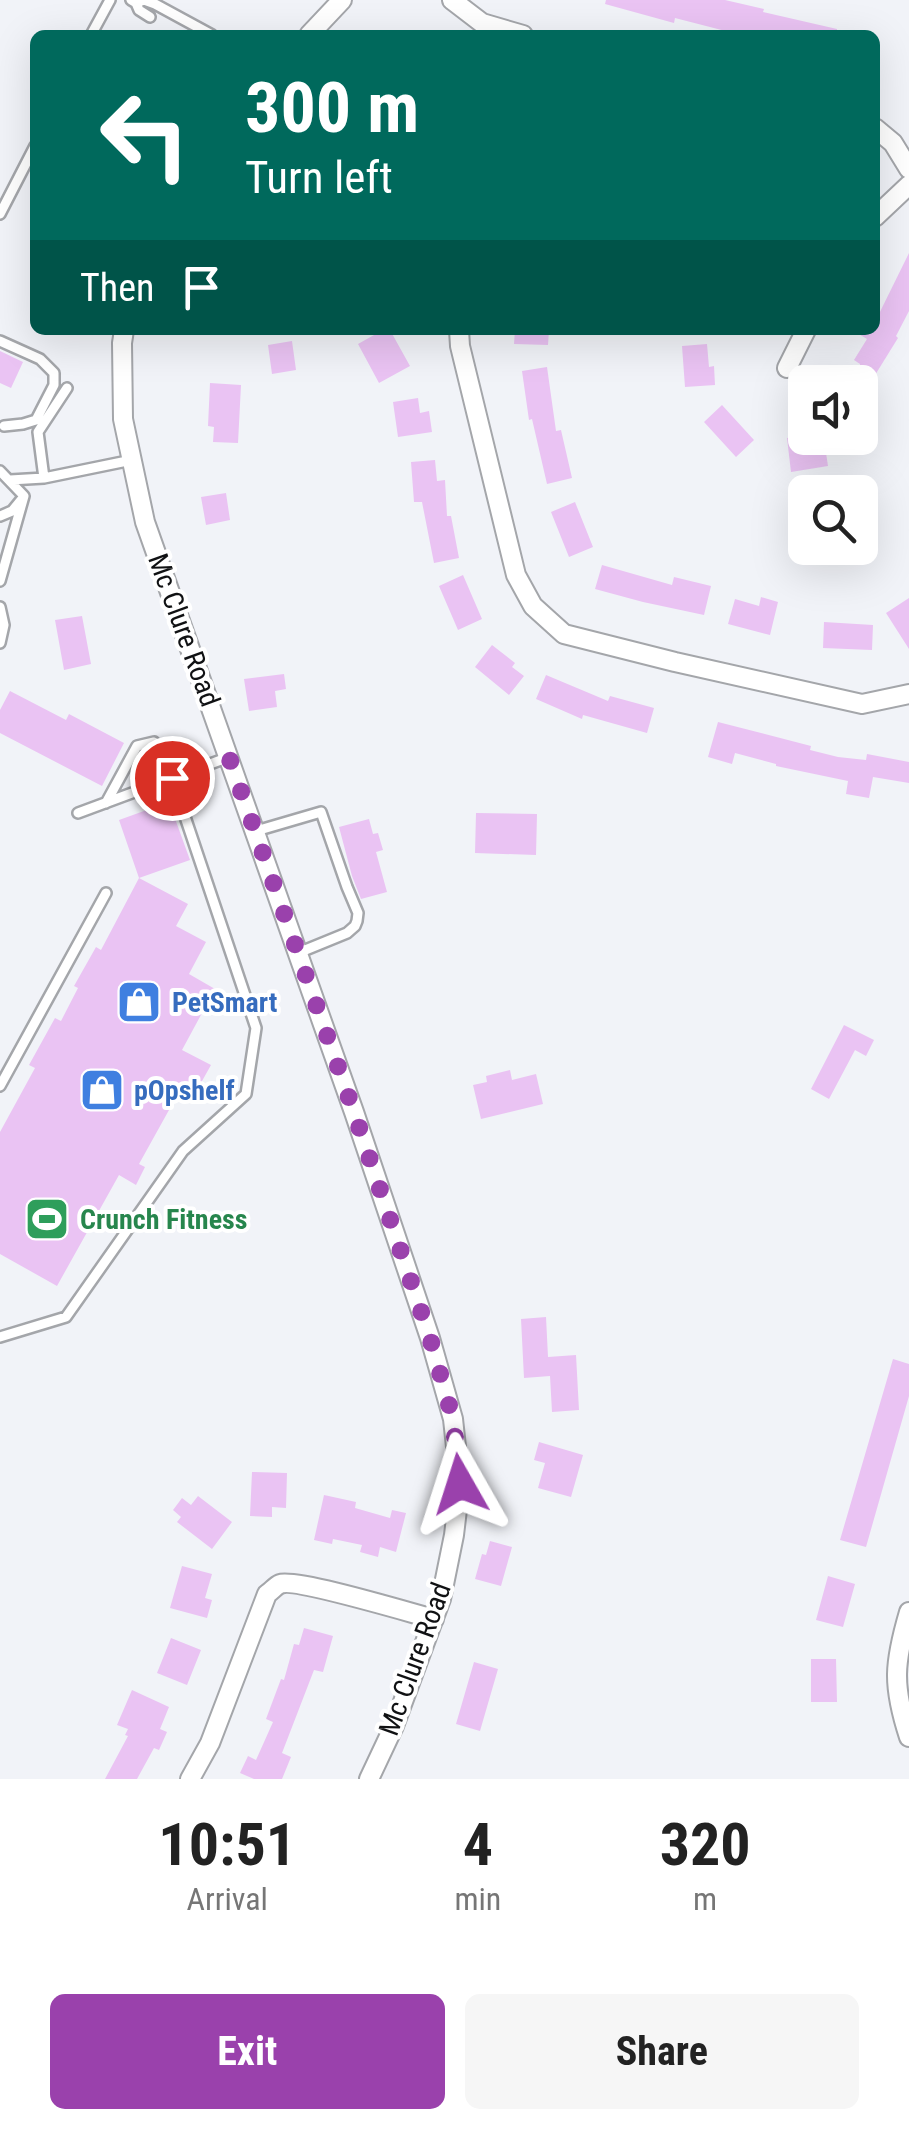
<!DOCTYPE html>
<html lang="en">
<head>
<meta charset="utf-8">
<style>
  body { margin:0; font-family:"Roboto Condensed",sans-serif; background:#f6f6f6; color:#222; height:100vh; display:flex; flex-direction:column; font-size:38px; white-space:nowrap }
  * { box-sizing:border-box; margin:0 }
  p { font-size:32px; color:#767676 }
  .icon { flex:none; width:55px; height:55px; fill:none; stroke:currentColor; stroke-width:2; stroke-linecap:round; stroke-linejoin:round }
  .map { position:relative; height:1779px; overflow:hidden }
  .side { display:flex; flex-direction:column; background:#fff; flex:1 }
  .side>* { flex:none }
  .guide { position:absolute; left:30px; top:30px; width:850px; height:305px; border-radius:15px; box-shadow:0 10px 40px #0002; background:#00695c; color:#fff; overflow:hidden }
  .controls { position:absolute; left:788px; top:365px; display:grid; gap:20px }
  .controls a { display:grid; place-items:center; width:90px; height:90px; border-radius:15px; background:#fff; box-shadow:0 10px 40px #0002; font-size:50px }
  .pin { position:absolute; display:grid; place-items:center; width:85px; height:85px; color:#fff; margin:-42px; border:5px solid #fff; border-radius:50%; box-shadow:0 2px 10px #0007 }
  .me { position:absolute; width:110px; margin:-55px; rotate:354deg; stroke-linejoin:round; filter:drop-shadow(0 0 8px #0008) }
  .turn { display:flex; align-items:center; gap:35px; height:210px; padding:0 50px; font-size:45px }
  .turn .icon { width:130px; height:130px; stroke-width:2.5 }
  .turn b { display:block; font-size:70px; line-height:85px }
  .then { display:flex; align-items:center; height:95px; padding:0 50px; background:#0003; gap:20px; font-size:38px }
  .eta { display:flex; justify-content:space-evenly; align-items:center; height:170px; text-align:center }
  .eta b { font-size:60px; font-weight:700; line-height:70px }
  .primary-button { display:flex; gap:20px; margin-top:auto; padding:20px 50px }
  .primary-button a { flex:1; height:115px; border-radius:15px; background:#9a41ac; color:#fff; font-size:40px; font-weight:700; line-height:115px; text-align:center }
  .primary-button a+a { background:#f6f6f6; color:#222 }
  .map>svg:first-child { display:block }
  .building { fill:#eac3f3 }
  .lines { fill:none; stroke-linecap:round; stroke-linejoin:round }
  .service-casing { stroke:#a4a6aa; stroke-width:14 }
  .minor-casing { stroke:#a4a6aa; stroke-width:22 }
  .service { stroke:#fff; stroke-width:9 }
  .minor { stroke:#fff; stroke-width:18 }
  .route { stroke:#9a41ac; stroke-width:18; stroke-dasharray:0 32.4 }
  .labels { text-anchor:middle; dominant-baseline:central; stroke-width:8; stroke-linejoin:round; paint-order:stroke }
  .street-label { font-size:28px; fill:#101113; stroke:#fff }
  .shop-label { font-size:28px; font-weight:bold; fill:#366cbe; stroke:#fff; text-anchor:start }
  .leisure-label { font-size:28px; font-weight:bold; fill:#27864d; stroke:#fff; text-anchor:start }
</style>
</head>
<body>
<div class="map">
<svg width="909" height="1779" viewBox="0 0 909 1779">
  <rect width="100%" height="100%" fill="#f1f3f8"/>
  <path class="building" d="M606 0H725L764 9 763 12 837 29V35H741L675 18 674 23 605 4Z
    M909 253V311L896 336 898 338 867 388 878 392 860 437V364L854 360 867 339 852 330H875V322Z
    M383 330H390L410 366 379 383 358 344Z
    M515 330H549L548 345 514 344Z
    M292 341 296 370 272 374 268 345Z
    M707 344 709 367 714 366 715 385 685 387 682 346Z
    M0 351 23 362 11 388 0 383Z
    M547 367 556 431 561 430 572 478 547 484 532 419 529 420 522 371Z
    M210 383 241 385 238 443 213 442 214 427 208 426Z
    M418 398 420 413 429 411 432 432 398 437 393 402Z
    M722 405 754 440 736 457 704 422Z
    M805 435 808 442 824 440 828 466 791 472 787 438Z
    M435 460 437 481 445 480 447 516H451L459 558 434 563 422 502H414L411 462Z
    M226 493 230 520 206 525 201 497Z
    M575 502 593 547 569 557 551 512Z
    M602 565 672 585 674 577 711 586 704 615 643 602 595 589Z
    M463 575 482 619 458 630 439 586Z
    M761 597 778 602 770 635 728 624 735 599 759 606Z
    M909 598V649L886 613Z
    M82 616 91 664 64 670 55 620Z
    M824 622 873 625 872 650 823 648Z
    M492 645 515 663 512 667 524 676 509 695 475 667Z
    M284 674 286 689 275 691 277 707 249 711 244 679Z
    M546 675 608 701 610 696 654 708 647 733 583 715 582 719 536 699Z
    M10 691 66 720 69 714 124 743 102 786 0 733V710Z
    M718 722 811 746 810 750 838 757 866 760 867 754 909 762V783L873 777 869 798 846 794 848 781 776 766V764L735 753 732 764 708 757Z
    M169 802 190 860 139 878 119 820Z
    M476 813 537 814 536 855 475 853Z
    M369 819 373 834 378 833 383 850 376 852 387 892 361 899 352 876 339 827Z
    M139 878 188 904 176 926 206 942 189 974 215 989 182 1050 211 1065 197 1090 184 1083 139 1164 145 1167 136 1185 119 1175 57 1286 0 1254V1132L35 1068 29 1065 55 1018 61 1021 78 988 74 986 96 947 101 950Z
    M844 1025 874 1040 866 1056 855 1050 829 1099 811 1089Z
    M510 1070 512 1080 536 1074 543 1104 481 1119 473 1085 487 1082 486 1076Z
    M546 1317 548 1357 576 1355 579 1410 552 1412 550 1376 524 1378 521 1319Z
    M893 1359 909 1364V1396L866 1547 840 1540Z
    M539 1442 583 1455 571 1497 538 1488 545 1463 534 1460Z
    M252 1472 287 1473 286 1508 272 1507V1517L250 1516Z
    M324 1495 356 1502 355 1508 390 1518 392 1510 406 1513 396 1552 380 1547 378 1557 360 1552 362 1545 333 1539 332 1544 314 1540Z
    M198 1496 232 1522 212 1549 177 1522 181 1517 173 1510 182 1498 191 1505Z
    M490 1541 512 1547 501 1586 475 1579 482 1554 486 1555Z
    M182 1566 212 1574 205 1598 212 1600 207 1618 170 1608Z
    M828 1576 855 1584 843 1627 816 1620Z
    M304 1628 333 1636 323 1672 314 1670 282 1753 291 1757 282 1779H254L240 1773 248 1756 256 1760 273 1722 266 1719 281 1679 284 1680 294 1644 299 1645Z
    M171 1638 201 1650 187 1685 157 1673Z
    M811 1659H836L837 1702H811Z
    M474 1662 498 1669 480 1731 456 1724Z
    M132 1690 169 1707 160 1729 167 1732 159 1750 154 1748 137 1779H105L128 1736 125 1735 128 1729 117 1725Z"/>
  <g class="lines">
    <defs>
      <path id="service" d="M131 0 136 3 139 10 150 17
        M136 3 144 0 155 4 212 35
        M91 35 110 0
        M0 214 35 146
        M0 341 40 359 54 373V385L36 420 23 424 4 426
        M0 471 24 496 0 581
        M44 478 38 432 67 388
        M10 480 44 478 132 460
        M0 516 12 511 21 500
        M0 607 4 625 0 643
        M78 813 229 757
        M256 831 321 812 347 887 358 913 357 921 355 926 347 933 298 953
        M0 1086 106 893
        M0 1337 66 1317 183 1151 246 1094 256 1028 172 778 154 742 137 746 106 803"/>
      <path id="minor" d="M452 0 482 23 523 35
        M309 35 342 0
        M875 128 893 143 909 169
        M875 217 909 185
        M124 330 122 343 123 419 145 522 354 1112 430 1338 453 1419 460 1484 454 1535 441 1599 394 1726 369 1779
        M459 330 460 346 516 575 533 606 564 634 675 662 862 704 909 694
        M787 368 806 330
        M909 1612C894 1663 892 1685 909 1737
        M190 1779 210 1743 267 1594C272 1591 275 1586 280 1584 295 1578 411 1613 434 1619"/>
    </defs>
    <use href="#service" class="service-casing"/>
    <use href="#minor" class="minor-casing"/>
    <use href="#service" class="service"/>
    <use href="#minor" class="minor"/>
  </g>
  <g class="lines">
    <path class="route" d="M172 778 229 757 354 1112 430 1338 453 1419 460 1484"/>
  </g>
  <defs>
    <symbol id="shop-square" viewBox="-11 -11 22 22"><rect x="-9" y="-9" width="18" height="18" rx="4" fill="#3f7fe0" stroke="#fff"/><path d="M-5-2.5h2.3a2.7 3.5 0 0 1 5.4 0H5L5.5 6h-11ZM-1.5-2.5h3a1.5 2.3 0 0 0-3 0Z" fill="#fff"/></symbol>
    <symbol id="stadium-square" viewBox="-11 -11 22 22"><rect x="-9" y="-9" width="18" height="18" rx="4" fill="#2e9e5b" stroke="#fff"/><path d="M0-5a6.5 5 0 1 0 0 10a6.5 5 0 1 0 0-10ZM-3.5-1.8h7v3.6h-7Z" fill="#fff"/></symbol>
  </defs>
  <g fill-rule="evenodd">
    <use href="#shop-square" x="114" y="977" width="50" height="50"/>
    <use href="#shop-square" x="77" y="1065" width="50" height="50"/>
    <use href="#stadium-square" x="22" y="1194" width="50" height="50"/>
  </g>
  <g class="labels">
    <g class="street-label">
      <text transform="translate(184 630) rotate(70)">Mc Clure Road</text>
      <text transform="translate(415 1659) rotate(-70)">Mc Clure Road</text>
    </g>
    <g class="shop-label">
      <text x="172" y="1002">PetSmart</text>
      <text x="134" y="1090">pOpshelf</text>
    </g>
    <g class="leisure-label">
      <text x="80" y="1219">Crunch Fitness</text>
    </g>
  </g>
</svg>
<div class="controls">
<a><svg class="icon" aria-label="sound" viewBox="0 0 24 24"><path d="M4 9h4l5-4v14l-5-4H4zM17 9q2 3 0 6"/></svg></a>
<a><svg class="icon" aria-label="search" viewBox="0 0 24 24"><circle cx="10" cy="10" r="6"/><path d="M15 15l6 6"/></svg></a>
</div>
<div class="pin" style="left:172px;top:778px;background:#d93025"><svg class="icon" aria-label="arrive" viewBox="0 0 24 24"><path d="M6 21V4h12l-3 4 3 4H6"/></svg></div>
<svg class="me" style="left:460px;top:1484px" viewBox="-20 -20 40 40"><path d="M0-17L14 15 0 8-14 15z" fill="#9a41ac" stroke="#fff" stroke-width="4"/></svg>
<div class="guide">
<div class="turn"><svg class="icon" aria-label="left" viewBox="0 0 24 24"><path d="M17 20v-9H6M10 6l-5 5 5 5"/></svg><div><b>300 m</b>Turn left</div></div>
<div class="then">Then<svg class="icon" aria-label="arrive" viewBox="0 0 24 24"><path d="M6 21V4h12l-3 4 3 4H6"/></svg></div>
</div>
</div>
<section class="side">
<div class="eta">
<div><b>10:51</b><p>Arrival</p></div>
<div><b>4</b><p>min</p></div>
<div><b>320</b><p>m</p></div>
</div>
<div class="primary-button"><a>Exit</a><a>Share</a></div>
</section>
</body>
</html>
